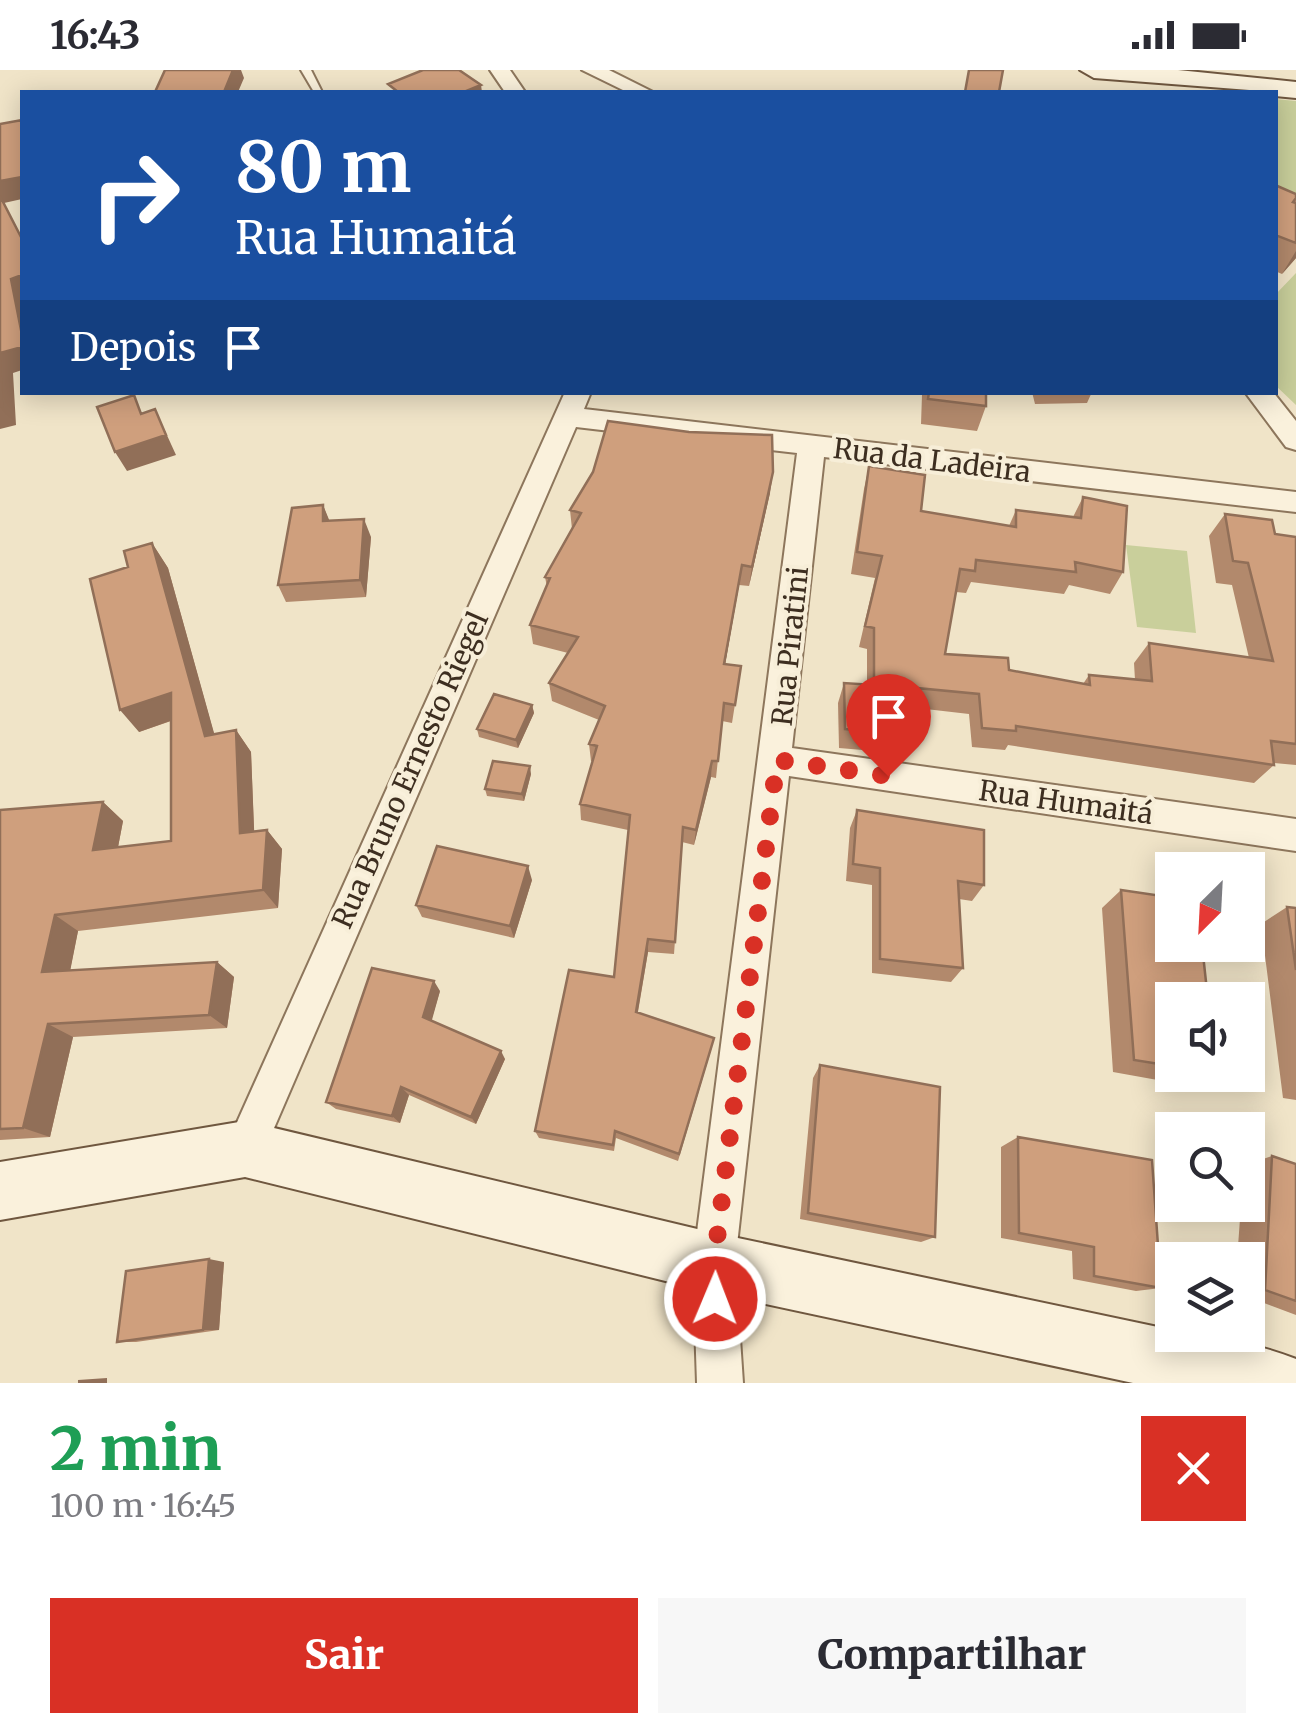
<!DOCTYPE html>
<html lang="pt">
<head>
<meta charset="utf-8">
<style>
  body { margin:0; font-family:Merriweather,serif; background:#f7f7f7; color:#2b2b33; height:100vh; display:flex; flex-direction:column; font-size:38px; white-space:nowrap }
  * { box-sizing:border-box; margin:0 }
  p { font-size:32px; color:#7c7c81 }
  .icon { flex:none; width:55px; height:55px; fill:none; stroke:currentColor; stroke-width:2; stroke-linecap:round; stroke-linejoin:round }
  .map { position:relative; height:1313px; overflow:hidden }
  .drawer { display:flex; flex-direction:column; background:#fff; flex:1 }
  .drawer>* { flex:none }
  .banner { position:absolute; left:20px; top:20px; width:1258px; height:305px; border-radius:0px; box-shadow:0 5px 25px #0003; background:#1a4fa0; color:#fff; overflow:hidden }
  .needle { width:65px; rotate:204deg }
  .buttons { position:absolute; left:1155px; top:782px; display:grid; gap:20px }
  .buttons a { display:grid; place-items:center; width:110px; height:110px; border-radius:0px; background:#fff; box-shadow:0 5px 25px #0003; font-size:50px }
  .pin { position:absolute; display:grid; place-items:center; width:85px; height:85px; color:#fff; margin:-102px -42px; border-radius:50% 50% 50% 0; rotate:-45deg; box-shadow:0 0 10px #0007 }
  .pin .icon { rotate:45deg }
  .me { position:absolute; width:110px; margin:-55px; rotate:1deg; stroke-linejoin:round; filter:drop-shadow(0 0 8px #0008) }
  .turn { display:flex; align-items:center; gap:35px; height:210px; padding:0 50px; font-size:45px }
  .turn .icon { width:130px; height:130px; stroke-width:2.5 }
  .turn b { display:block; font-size:70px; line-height:85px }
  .then { display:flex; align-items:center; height:95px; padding:0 50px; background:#0003; gap:20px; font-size:38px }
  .round { display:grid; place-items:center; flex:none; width:105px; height:105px; border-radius:0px; background:#f7f7f7 }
  .head { display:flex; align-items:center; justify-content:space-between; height:170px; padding:0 50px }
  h1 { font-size:60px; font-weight:800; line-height:75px; color:#1e9e55 }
  .action { display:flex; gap:20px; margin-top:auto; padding:20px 50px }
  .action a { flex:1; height:115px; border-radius:0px; background:#d93025; color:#fff; font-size:40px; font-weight:800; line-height:115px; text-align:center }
  .action a+a { background:#f7f7f7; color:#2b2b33 }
  .status { display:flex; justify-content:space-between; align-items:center; height:70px; padding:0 50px; background:#fff; direction:ltr }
  .status svg { height:28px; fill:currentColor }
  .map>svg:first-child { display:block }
  .green { fill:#c9cf9b }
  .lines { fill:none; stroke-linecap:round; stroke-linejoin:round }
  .lane-casing { stroke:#8d765c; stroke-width:4 }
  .street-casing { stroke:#8d765c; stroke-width:4 }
  .secondary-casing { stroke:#6f573f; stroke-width:4 }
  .lane { fill:#faf1dc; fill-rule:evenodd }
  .street { fill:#faf1dc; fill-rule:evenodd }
  .secondary { fill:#faf1dc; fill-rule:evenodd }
  .wall { fill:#b2896c }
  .shaded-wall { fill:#916f58 }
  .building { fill:#cf9f7d; stroke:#916f58; stroke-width:2.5 }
  .route { stroke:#d93025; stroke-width:18; stroke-dasharray:0 32.4 }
  .labels { text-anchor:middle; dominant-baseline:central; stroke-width:8; stroke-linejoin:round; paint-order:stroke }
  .street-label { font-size:28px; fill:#3d2e20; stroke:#f7eed8 }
</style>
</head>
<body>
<div class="status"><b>16:43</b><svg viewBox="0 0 49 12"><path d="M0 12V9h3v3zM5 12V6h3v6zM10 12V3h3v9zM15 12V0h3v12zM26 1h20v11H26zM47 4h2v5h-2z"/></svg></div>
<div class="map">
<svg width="1296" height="1313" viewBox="0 0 1296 1313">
  <rect width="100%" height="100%" fill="#f0e4c8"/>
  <path class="green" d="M1275 29 1296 31V150L1275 142Z
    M1296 203V335L1275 315V225Z
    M1126 475 1187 481 1196 563 1137 557Z"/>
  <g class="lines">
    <defs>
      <path id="lane" d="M301 0H311L322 22H314Z"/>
      <path id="street" d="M490 0H510L525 22H505Z
        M582 0H609L653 22H627Z
        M565 322H591L584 339 1296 422V442L824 387 792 678 1296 749V781L789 706 735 1193 743 1313H697L693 1193 797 383 576 357 259 1093 245 1099 231 1093 225 1079Z
        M1245 322H1273L1296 351V380L1286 377Z"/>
      <path id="secondary" d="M1080 0H1178L1296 12V28L1275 26V22L1094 8Z
        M245 1051 714 1163 1172 1260V1265C1213 1265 1258 1274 1296 1289V1313H1133L714 1223 245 1107 0 1150V1092Z"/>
    </defs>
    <use href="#lane" class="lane-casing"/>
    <use href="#street" class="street-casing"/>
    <use href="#secondary" class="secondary-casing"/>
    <use href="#lane" class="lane"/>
    <use href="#street" class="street"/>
    <use href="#secondary" class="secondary"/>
  </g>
  <path class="wall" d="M1275 115 1296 124V188L1282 204 1275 201Z
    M903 322H986V336L977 361 921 354 922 325Z
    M1032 322H1092L1087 333 1035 334Z
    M869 396 921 441 1009 456 1016 440 1073 447 1083 427 1123 502 1110 524 1069 515 1064 524 971 512 966 523 956 522 945 584 1009 600 1083 614 1089 605 1135 610 1134 593 1149 573 1249 588 1232 515 1216 513 1209 466 1225 444 1275 464 1296 467V695L1274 693V695L1254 713 1008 675 1005 680 972 677 969 644 917 638 919 665 910 684 839 678 838 633 844 613 867 614V579L859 577 875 508 851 504 864 419Z
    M770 423 749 516 739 515 725 594 741 596 732 653 722 651 716 708 711 707 694 775 682 772 674 884 648 882 638 942 712 977 678 1091 616 1068 614 1081 539 1068 535 1061 614 907 628 760 581 750 580 734 593 691H591L589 674 599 650 552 631 549 613 568 583 533 574 530 555 547 517 545 507 572 459 570 440Z
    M323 435 329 451 371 467 366 527 286 532 278 515Z
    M152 473 168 498 214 664 236 660 251 682 254 761 267 760 282 779 278 838 78 861 70 900 217 892 234 907 227 958 73 967 50 1067 0 1070V740L103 732 123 751 118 777 171 771V651L139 662 128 497Z
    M532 635 534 643 518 678 479 667 477 659Z
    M531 704 524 731 487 726 485 719Z
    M857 740 984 815 972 831 959 829 963 898 951 912 872 903V815L846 811 850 758Z
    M532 810 514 868 422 847 416 835Z
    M1121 820 1172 930V1005H1214L1191 1016 1113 1002 1102 838Z
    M1287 837 1296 838V1030L1283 1028 1261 854Z
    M440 921 431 951 505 989 476 1054 409 1025 400 1053 336 1039 326 1032Z
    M820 995 935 1167 921 1172 800 1149 813 1008Z
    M1018 1067 1161 1218 1136 1221 1073 1209 1072 1181 1001 1168V1077Z
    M1272 1086 1296 1094V1245L1248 1227V1190H1237L1241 1135H1248V1094Z
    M224 1192 219 1260 136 1272H117Z"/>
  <path class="shaded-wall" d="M233 0H241L244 8 238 22H224Z
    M481 15 482 22H464Z
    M22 107V129L4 133 0 126V111Z
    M1296 181V188L1282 204Z
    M22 205V265L11 209Z
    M22 277V300L13 303 16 355 0 359V283Z
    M155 339 176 385 127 401 115 382Z
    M773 402 770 423 749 516 752 497Z
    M323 435 330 452 323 451Z
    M364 449 371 467 366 527 360 510Z
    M152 473 168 498 221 688 205 666Z
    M742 495 739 515 722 612 724 594Z
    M171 623 187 645 139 662 120 640Z
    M532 635 534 643 518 678 516 670Z
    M236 660 251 682 255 782 240 763Z
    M712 691 711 707 694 775 696 760Z
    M530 696 531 704 524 731 522 724Z
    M103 732 123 751 114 798 93 780Z
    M267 760 282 779 278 838 263 820Z
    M528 796 532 810 514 868 510 856Z
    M55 845 78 861 67 917 42 902Z
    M648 869V882L636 952V942Z
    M217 892 234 907 227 958 209 945Z
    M434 911 440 921 430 957 423 947Z
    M48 954 73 967 50 1067 23 1058Z
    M501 981 505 989 476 1054 471 1047Z
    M401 1017 409 1025 400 1053 392 1046Z
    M209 1189 224 1192 219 1260H203Z
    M107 1308V1313H78V1310Z"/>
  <path class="building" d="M165 0H233L224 22H155Z
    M423 0H459L481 15 464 22H398L388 14Z
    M969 0H1003L999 22H965Z
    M22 50V107L0 111V54Z
    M1275 115 1296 124V128L1293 132 1296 133V173L1275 165Z
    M0 126 22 169V205L11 209 22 265V277L0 283Z
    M0 290 2 336H0Z
    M929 322H986V336L928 329Z
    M134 325 141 344 155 339 166 365 115 382 97 337Z
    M608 351 689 362 772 365 773 402 752 497 742 495 724 594 741 596 735 635 724 633 718 691H712L696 760 683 757 675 872 648 869 636 942 714 968 679 1084 615 1061 613 1075 535 1061 569 900 614 907 630 745 580 734 597 676 589 674 605 636 549 613 578 567 530 555 550 508 545 507 581 443 570 440 593 402Z
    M869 396 925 405 921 441 1016 457V440L1081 448 1083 427 1127 436 1123 502 1075 492 1076 502 976 490 975 501 960 499 945 584 1008 588 1009 600 1090 615 1089 605 1152 611 1149 573 1273 591 1248 493 1233 491 1225 444 1272 450 1275 464 1296 467V674L1271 671 1274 695 1016 656V661L982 658 979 624 916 618 919 665 845 659 844 613 874 615V558L865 556 882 486 857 482Z
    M323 435V451L364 449 360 510 278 515 292 438Z
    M152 473 205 666 236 660 240 763 267 760 263 820 55 845 42 902 217 892 209 945 48 954 23 1058 0 1059V740L103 732 93 780 171 771V623L120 640 90 509 128 497 124 481Z
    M494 624 532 635 516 670 477 659Z
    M493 691 530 696 522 724 485 719Z
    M857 740 984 760V815L958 811 963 898 880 889V798L853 794Z
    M437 776 528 796 510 856 416 835Z
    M1121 820 1169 827 1171 840 1172 841V875H1202L1208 930H1172V996L1134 990Z
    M1287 837 1296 838V900Z
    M372 898 434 911 423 947 501 981 471 1047 401 1017 392 1046 326 1032Z
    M820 995 940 1017 935 1167 808 1143Z
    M1018 1067 1152 1090 1161 1218 1094 1206V1177L1019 1163Z
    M1272 1086 1296 1094V1231L1265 1220Z
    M209 1189 203 1260 117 1272 126 1201Z"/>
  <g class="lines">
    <path class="route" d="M715 1229 714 1193 777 690 888 706"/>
  </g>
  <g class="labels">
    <g class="street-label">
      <text transform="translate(932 390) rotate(7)">Rua da Ladeira</text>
      <text transform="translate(790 576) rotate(-84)">Rua Piratini</text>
      <text transform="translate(410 700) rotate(-66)">Rua Bruno Ernesto Riegel</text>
      <text transform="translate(1066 732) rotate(8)">Rua Humaitá</text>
    </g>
  </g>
</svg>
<div class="buttons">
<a><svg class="needle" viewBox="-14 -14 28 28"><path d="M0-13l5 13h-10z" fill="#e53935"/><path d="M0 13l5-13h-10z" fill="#7c7c81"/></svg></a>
<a><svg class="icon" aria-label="sound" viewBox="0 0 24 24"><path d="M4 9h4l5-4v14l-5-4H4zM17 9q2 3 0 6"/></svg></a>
<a><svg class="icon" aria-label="search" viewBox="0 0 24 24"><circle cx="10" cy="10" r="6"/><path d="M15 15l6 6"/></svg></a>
<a><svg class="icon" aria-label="layers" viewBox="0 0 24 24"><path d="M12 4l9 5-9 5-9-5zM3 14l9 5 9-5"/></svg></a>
</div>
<div class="pin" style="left:888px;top:706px;background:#d93025"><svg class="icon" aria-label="arrive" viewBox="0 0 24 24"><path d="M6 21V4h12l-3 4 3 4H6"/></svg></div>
<svg class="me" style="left:715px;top:1229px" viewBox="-20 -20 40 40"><circle r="17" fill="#d93025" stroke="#fff" stroke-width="3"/><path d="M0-11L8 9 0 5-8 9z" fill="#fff"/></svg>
<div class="banner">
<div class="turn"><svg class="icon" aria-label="right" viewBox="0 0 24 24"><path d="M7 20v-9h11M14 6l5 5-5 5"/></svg><div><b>80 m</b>Rua Humaitá</div></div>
<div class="then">Depois<svg class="icon" aria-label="arrive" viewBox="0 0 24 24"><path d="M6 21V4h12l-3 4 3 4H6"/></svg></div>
</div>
</div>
<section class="drawer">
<div class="head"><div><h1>2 min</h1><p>100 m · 16:45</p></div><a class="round" style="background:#d93025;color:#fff"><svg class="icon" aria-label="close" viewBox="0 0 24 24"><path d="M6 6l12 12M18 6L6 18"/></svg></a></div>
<div class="action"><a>Sair</a><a>Compartilhar</a></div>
</section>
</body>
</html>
